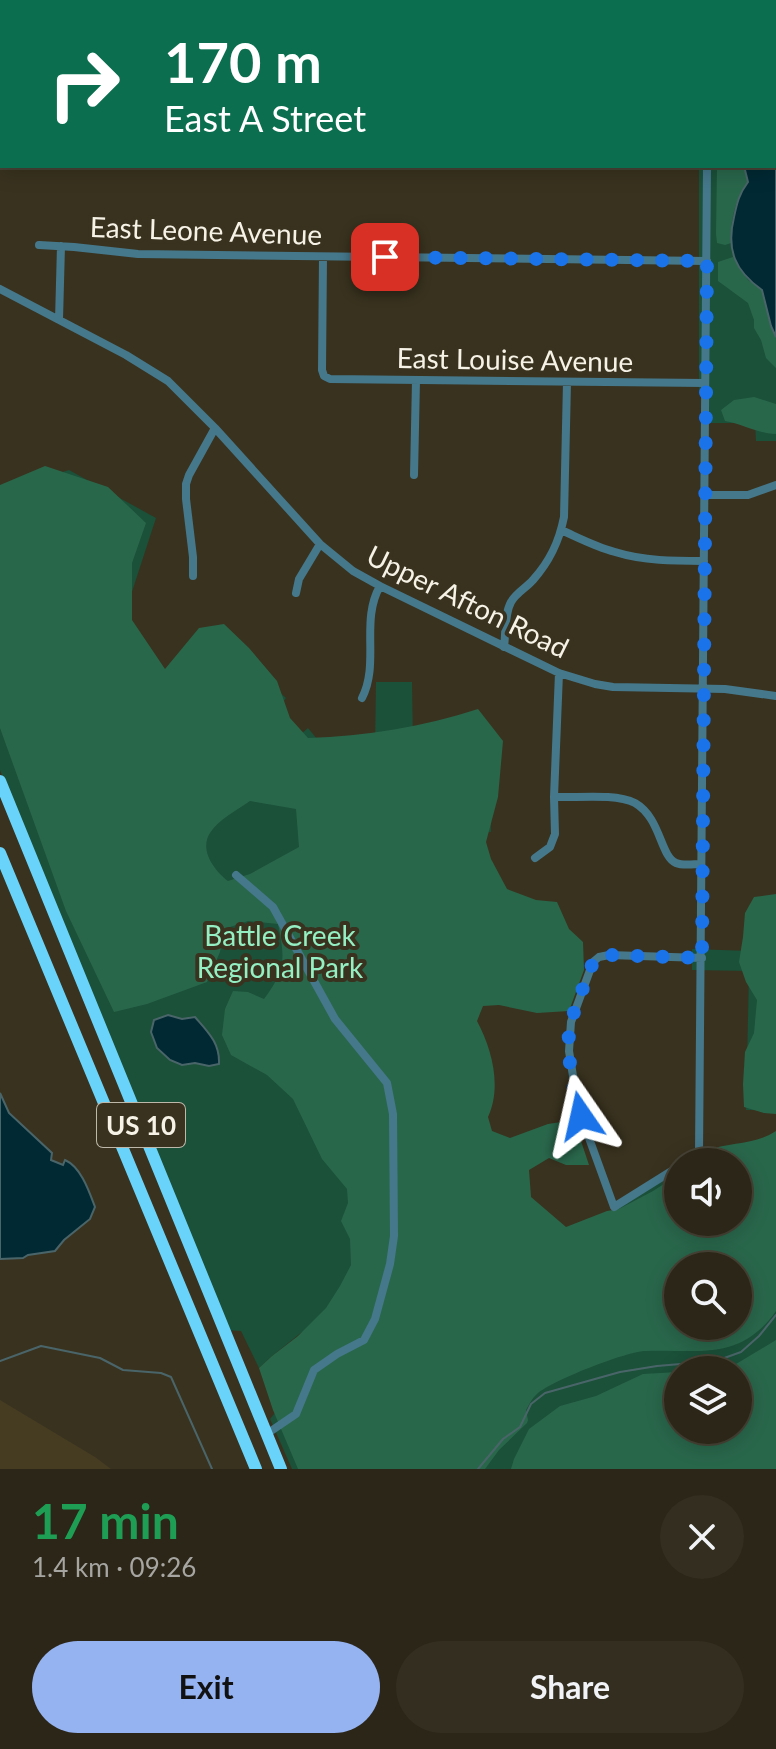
<!DOCTYPE html>
<html lang="en">
<head>
<meta charset="utf-8">
<style>
  body { margin:0; font-family:Lato,sans-serif; background:#332e20; color:#f1f3f6; height:100vh; display:flex; flex-direction:column; font-size:30px; white-space:nowrap }
  * { box-sizing:border-box; margin:0 }
  p { font-size:26px; color:#a6a5a1 }
  .icon { flex:none; width:44px; height:44px; fill:none; stroke:currentColor; stroke-width:2; stroke-linecap:round; stroke-linejoin:round }
  .map { position:relative; height:1469px; overflow:hidden }
  .details { display:flex; flex-direction:column; background:#2b2617; flex:1 }
  .details>* { flex:none }
  .hud { position:absolute; left:0px; top:0px; width:776px; height:168px; box-shadow:0 4px 20px #0003,0 0 0 2px #474336; background:#0b6e4f; color:#fff; overflow:hidden }
  .fabs { position:absolute; left:664px; top:1148px; display:grid; gap:16px }
  .fabs a { display:grid; place-items:center; width:88px; height:88px; border-radius:50%; background:#2b2617; box-shadow:0 4px 20px #0003,0 0 0 2px #474336; font-size:40px }
  .pin { position:absolute; display:grid; place-items:center; width:68px; height:68px; color:#fff; margin:-34px; border-radius:16px; box-shadow:0 4px 12px #0006 }
  .me { position:absolute; width:88px; margin:-44px; rotate:349deg; stroke-linejoin:round; filter:drop-shadow(0 0 6px #0008) }
  .turn { display:flex; align-items:center; gap:28px; height:168px; padding:0 32px; font-size:36px }
  .turn .icon { width:104px; height:104px; stroke-width:2.5 }
  .turn b { display:block; font-size:56px; line-height:68px }
  .round { display:grid; place-items:center; flex:none; width:84px; height:84px; border-radius:42px; background:#332e20 }
  .head { display:flex; align-items:center; justify-content:space-between; height:136px; padding:0 32px }
  h1 { font-size:48px; font-weight:700; line-height:60px; color:#1e9e55 }
  .button { display:flex; gap:16px; margin-top:auto; padding:16px 32px }
  .button a { flex:1; height:92px; border-radius:48px; background:#95b2f1; color:#111; font-size:32px; font-weight:700; line-height:92px; text-align:center }
  .button a+a { background:#332e20; color:#f1f3f6 }
  .map>svg:first-child { display:block }
  .commercial { fill:#493530 }
  .built { fill:#463c22 }
  .green { fill:#1b5039; fill-rule:evenodd }
  .forest { fill:#29674b; fill-rule:evenodd }
  .water { fill:#012934; stroke:#4a6569; stroke-width:2 }
  .lines { fill:none; stroke-linecap:round; stroke-linejoin:round }
  .stream { stroke:#4a6569; stroke-width:2 }
  .minor { stroke:#45788b; stroke-width:8 }
  .highway { stroke:#6ad3f9; stroke-width:12 }
  .route { stroke:#1a73e8; stroke-width:14; stroke-dasharray:0 25.2 }
  .labels { text-anchor:middle; dominant-baseline:central; stroke-width:8; stroke-linejoin:round; paint-order:stroke }
  .shield { fill:#39321f; stroke:#bdb8aa; stroke-width:2 }
  .shield-label { font-size:26px; font-weight:bold; fill:#f6f2e6 }
  .street-label { font-size:28px; fill:#f6f2e6; stroke:#39321f }
  .park-label { font-size:28px; fill:#94efc2; stroke:#39321f }
</style>
</head>
<body>
<div class="map">
<svg width="776" height="1469" viewBox="0 0 776 1469">
  <rect width="100%" height="100%" fill="#39321f"/>
  <path class="commercial" d="M376 0H698V2H376Z"/>
  <path class="built" d="M0 1400 95 1457 111 1469H0Z"/>
  <path class="green" d="M774 35H776V441H756L755 423H706V394H699V166H774Z
    M69 470 156 518 128 604 127 620 163 685 208 628 286 698 269 722 285 748 308 728 326 750 375 748 376 682H412L413 743 488 734 491 832 469 831 466 1017 486 1130 527 1233 593 1238 614 1207 678 1167V1222H738V1162L776 1140V1469H292L270 1419 337 1337 302 1332 272 1356 259 1368 241 1331 222 1330 50 908 0 770V492ZM678 1266H738V1326H678ZM678 1370H738V1430H678Z
    M692 949 751 951 776 1110H746L749 971 692 970Z"/>
  <path class="forest" d="M717 166H744L748 182C735 199 730 221 731 243L725 245 717 243 716 234Z
    M733 257 748 280 762 290 771 326 776 337V368L766 358 761 340 754 328V320L748 303 718 281V262Z
    M754 397 776 404V434C760 434 742 424 725 421L721 410 734 400Z
    M45 466 108 487 146 523 132 563V620L165 669 199 628 224 624 249 648 277 681 290 718 308 738C365 736 424 727 478 709L503 741 498 797 486 842 491 859 507 889 536 900 557 902 569 929 583 942 584 970 569 1011 537 1013 499 1005 483 1006 477 1021C492 1049 502 1087 488 1117L492 1131 510 1138 548 1124 574 1120 589 1165H566L549 1158 529 1170 531 1197 566 1227 607 1211 619 1209 653 1191 678 1175V1222H738V1162H693C697 1157 702 1152 708 1150 730 1142 755 1145 776 1131V1311C740 1362 699 1349 646 1351 627 1351 551 1381 537 1394 532 1398 529 1405 526 1410L528 1420 527 1423 499 1450 485 1469H298L273 1410 259 1368 272 1356 298 1336 326 1308 340 1286 351 1265 350 1239 341 1221 348 1203 347 1189 322 1159 293 1099 267 1075 231 1055 222 1035 225 1009 233 991 248 992 264 999C286 970 285 958 278 924L248 921 224 929 220 952 207 982 147 1004 114 1012 66 911 0 728V485ZM250 801 296 809 299 847 250 874 228 881C214 870 199 850 210 833 218 820 237 810 250 801ZM678 1266H738V1326H678Z
    M776 894V1114L764 1113 744 1107 743 1084 745 1052 754 1033 757 1000 746 982 739 962 743 937 745 913 754 897Z
    M776 1340V1469H511L514 1459 529 1429 560 1406 596 1396 643 1374 678 1372V1430H738V1370H726Z"/>
  <path class="water" d="M774 151 776 152V337L771 326 762 290C735 271 726 250 734 217 737 203 739 194 748 182L744 166H774Z
    M168 1015 182 1019 195 1017C208 1032 220 1043 219 1064L209 1066 195 1063 182 1065 170 1060 157 1048 151 1032 154 1020Z
    M0 1093 9 1113 52 1153 51 1160 63 1165 65 1160C81 1167 89 1191 95 1207L90 1219 64 1240 55 1251 28 1255 23 1258 0 1259Z"/>
  <g class="lines">
    <path class="stream" d="M0 1361 41 1346 100 1358 123 1370 161 1373 171 1377 212 1469
      M478 1469 503 1439 520 1427 531 1404 545 1393 620 1372 657 1366 716 1361 741 1352 759 1336 776 1315"/>
    <path class="minor" d="M604 0V2
      M320 2V0
      M709 2 710 0
      M0 23H2
      M774 39H776
      M0 122H2
      M39 245 74 247 138 254 707 261
      M323 257 322 370 324 376 330 379 705 383
      M0 289 126 355 168 381 215 428 320 544 353 571 380 586 559 673 595 684 613 687 725 689 776 696
      M59 320 61 246
      M414 475 416 380
      M704 495H748L776 485
      M561 530C579 538 596 547 615 552 644 561 674 561 704 561
      M193 576V557L186 499V484L189 475 215 428
      M296 593 299 579 320 544
      M504 647C506 633 504 615 511 602 516 593 526 588 533 580 550 561 559 542 564 517L567 382
      M362 698C380 663 360 621 380 586
      M554 797C577 798 615 793 635 803 661 818 660 856 676 863 683 866 694 864 701 864
      M535 858 550 847 555 834 554 797 559 673
      M236 875 273 907 335 1019 387 1083 393 1114 394 1236 390 1264 375 1319 364 1340 337 1354 314 1370 296 1414 268 1433
      M686 1162 699 1154 707 166
      M678 1167 614 1207 581 1116 577 1101 569 1051 571 1022 593 962 599 957 609 955 702 958"/>
    <path class="highway" d="M0 781 281 1469
      M0 853 256 1469"/>
  </g>
  <g class="lines">
    <path class="route" d="M385 257 707 261 702 958 609 955 599 957 593 962C586 982 577 1001 571 1022 564 1048 574 1090 581 1116"/>
  </g>
  <g class="labels">
    <rect class="shield" x="97" y="1103" width="88" height="44" rx="6"/>
    <g class="shield-label">
      <text x="141" y="1125">US 10</text>
    </g>
    <g class="street-label">
      <text transform="translate(206 230) rotate(2)">East Leone Avenue</text>
      <text transform="translate(515 359) rotate(1)">East Louise Avenue</text>
      <text transform="translate(468 601) rotate(26)">Upper Afton Road</text>
    </g>
    <g class="park-label">
      <text x="280" y="935">Battle Creek<tspan x="280" dy="32">Regional Park</tspan></text>
    </g>
  </g>
</svg>
<div class="fabs">
<a><svg class="icon" aria-label="sound" viewBox="0 0 24 24"><path d="M4 9h4l5-4v14l-5-4H4zM17 9q2 3 0 6"/></svg></a>
<a><svg class="icon" aria-label="search" viewBox="0 0 24 24"><circle cx="10" cy="10" r="6"/><path d="M15 15l6 6"/></svg></a>
<a><svg class="icon" aria-label="layers" viewBox="0 0 24 24"><path d="M12 4l9 5-9 5-9-5zM3 14l9 5 9-5"/></svg></a>
</div>
<div class="pin" style="left:385px;top:257px;background:#d93025"><svg class="icon" aria-label="arrive" viewBox="0 0 24 24"><path d="M6 21V4h12l-3 4 3 4H6"/></svg></div>
<svg class="me" style="left:581px;top:1116px" viewBox="-20 -20 40 40"><path d="M0-17L14 15 0 8-14 15z" fill="#1a73e8" stroke="#fff" stroke-width="4"/></svg>
<div class="hud">
<div class="turn"><svg class="icon" aria-label="right" viewBox="0 0 24 24"><path d="M7 20v-9h11M14 6l5 5-5 5"/></svg><div><b>170 m</b>East A Street</div></div>
</div>
</div>
<section class="details">
<div class="head"><div><h1>17 min</h1><p>1.4 km · 09:26</p></div><a class="round"><svg class="icon" aria-label="close" viewBox="0 0 24 24"><path d="M6 6l12 12M18 6L6 18"/></svg></a></div>
<div class="button"><a>Exit</a><a>Share</a></div>
</section>
</body>
</html>
